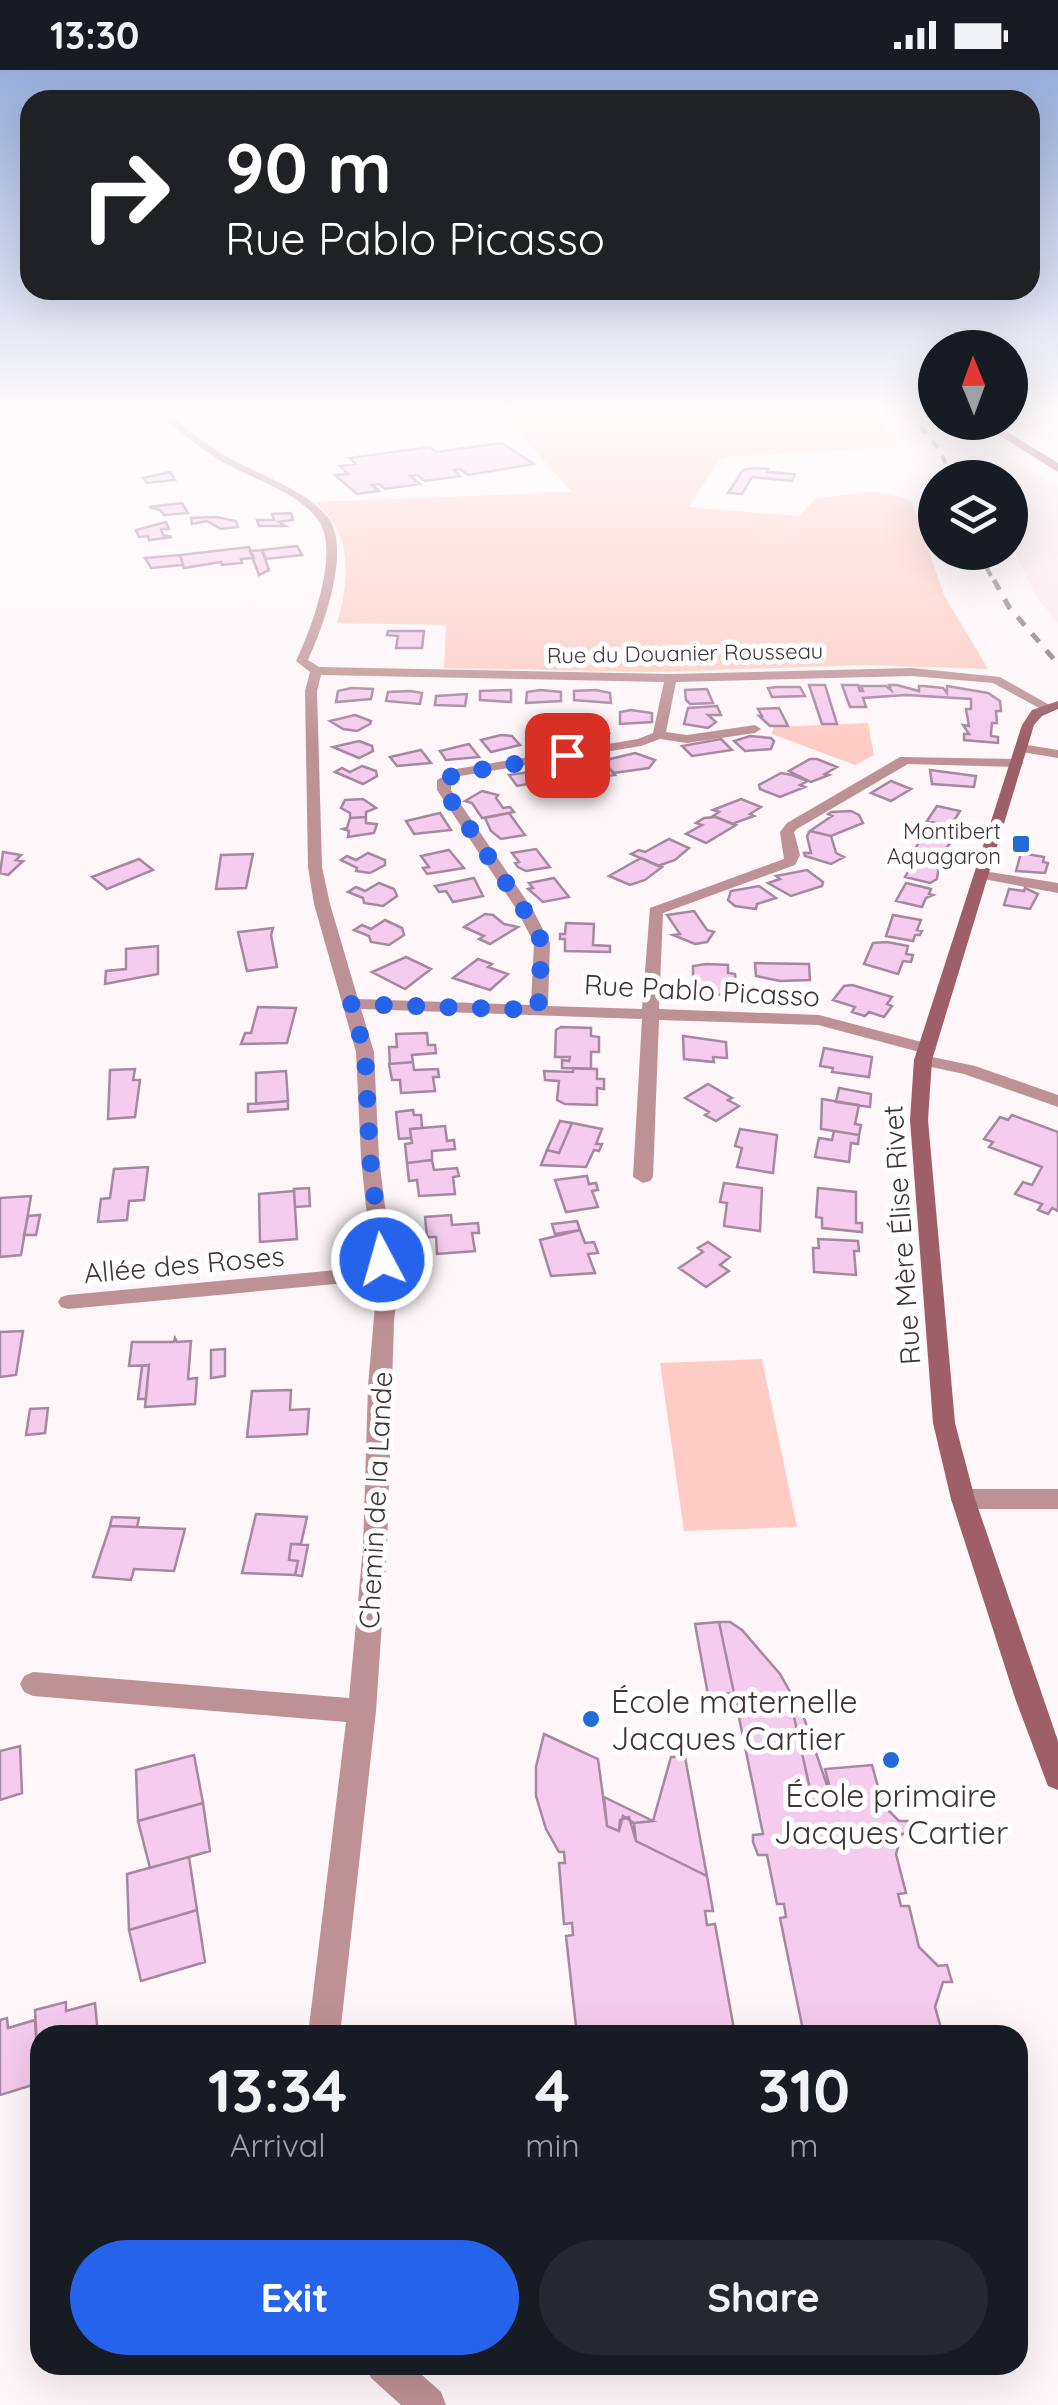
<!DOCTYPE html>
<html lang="en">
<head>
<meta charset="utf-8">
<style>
  body { margin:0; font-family:Quicksand,sans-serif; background:#242831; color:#f1f3f6; height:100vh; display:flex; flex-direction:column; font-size:38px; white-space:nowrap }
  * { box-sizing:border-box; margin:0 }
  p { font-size:32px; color:#9ea1a6 }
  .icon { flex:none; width:55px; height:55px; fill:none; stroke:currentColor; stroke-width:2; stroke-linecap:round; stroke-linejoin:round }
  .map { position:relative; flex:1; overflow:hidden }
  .panel { position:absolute; left:30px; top:1955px; width:998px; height:350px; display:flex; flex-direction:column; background:#171b24; border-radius:30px; box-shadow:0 10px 40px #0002 }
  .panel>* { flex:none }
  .guide { position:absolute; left:20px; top:20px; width:1020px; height:210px; border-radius:30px; box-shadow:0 10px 40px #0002; background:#202124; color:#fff; overflow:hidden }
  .needle { width:65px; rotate:359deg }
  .fabs { position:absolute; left:918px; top:260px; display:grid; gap:20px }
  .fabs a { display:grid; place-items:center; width:110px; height:110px; border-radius:50%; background:#171b24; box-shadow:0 10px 40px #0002; font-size:50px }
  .pin { position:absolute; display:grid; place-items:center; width:85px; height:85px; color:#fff; margin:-42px; border-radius:20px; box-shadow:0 5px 15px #0006 }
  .me { position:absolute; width:110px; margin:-55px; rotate:354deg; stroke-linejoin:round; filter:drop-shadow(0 0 8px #0008) }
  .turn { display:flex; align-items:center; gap:35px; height:210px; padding:0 40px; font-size:45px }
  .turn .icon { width:130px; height:130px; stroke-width:2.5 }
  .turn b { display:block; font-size:70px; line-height:85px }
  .eta { display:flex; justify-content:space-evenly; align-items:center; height:170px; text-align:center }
  .eta b { font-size:60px; font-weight:800; line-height:70px }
  .button { display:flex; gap:20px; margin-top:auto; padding:20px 40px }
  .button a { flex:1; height:115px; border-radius:60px; background:#2563eb; color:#fff; font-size:40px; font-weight:800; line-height:115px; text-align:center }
  .button a+a { background:#242831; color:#f1f3f6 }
  .status { display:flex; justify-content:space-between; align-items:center; height:70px; padding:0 50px; background:#171b24; direction:ltr }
  .status svg { height:28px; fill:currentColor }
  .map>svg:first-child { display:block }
  .built { fill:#fce9f1 }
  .green { fill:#feccc5 }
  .building { fill:#f5cced; stroke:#a688a0; stroke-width:2.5 }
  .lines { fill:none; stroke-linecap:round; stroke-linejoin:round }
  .street { fill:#be9197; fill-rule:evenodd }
  .secondary { fill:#9e5f69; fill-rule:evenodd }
  .primary { fill:#853a49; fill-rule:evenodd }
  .rail-far1 { stroke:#82757a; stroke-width:4; stroke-dasharray:9 9; stroke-linecap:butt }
  .rail { stroke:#82757a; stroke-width:5; stroke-dasharray:11 11; stroke-linecap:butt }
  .route { stroke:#2563eb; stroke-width:18; stroke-dasharray:0 32.4 }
  .poi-dot { fill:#246bd6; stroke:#fff; stroke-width:4 }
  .labels { text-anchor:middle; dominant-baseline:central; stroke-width:10; stroke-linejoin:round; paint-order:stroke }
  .far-street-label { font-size:22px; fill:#423239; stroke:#fff }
  .far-poi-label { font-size:22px; fill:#423239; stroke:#fff; text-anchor:end }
  .street-label { font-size:28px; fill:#423239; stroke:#fff }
  .near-poi-label { font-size:32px; fill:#423239; stroke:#fff; text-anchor:start }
</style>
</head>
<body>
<div class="status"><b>13:30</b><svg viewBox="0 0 49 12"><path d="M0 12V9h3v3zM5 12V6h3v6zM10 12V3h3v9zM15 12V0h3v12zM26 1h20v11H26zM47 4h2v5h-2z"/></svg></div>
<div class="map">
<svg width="1058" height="2335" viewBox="0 0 1058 2335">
  <rect width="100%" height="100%" fill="#fef6f9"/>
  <path class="built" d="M1010 343H1058V379L1010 351Z
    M943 353H956L1058 417V554L1036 526 1010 472V408L974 407Z"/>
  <path class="green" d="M501 343H878L895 377 722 387 688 437 799 446 815 429C846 425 883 416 912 432L944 525 988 599 861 595 657 602 444 598 446 555 337 553C350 509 353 460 313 432L572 422Z
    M868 653 874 685 855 695 772 664 774 657Z
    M762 1289 797 1457 684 1461 660 1293Z"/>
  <path class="building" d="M502 373 534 394 468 405 460 399 454 400 460 406 425 411 417 405 410 406 420 414 385 419 379 414 372 415 379 421 357 424 335 405 348 404 340 396 356 394 349 388 430 377 436 382Z
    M754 398 768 399 767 402 795 404 792 411 752 407 742 424 728 423 743 400Z
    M170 402 175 410 147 413 143 408Z
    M182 433 188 443 164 445 160 440 149 437Z
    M291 443 293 450 279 452 286 456H259L257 450H274L272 444Z
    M216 447 236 451 238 457 221 459 207 451 192 454 191 448Z
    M166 452 169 459H161L163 465 172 467 149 470 148 466 139 467 136 460Z
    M297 476 302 485 266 489 262 480Z
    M249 477 254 488 241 489 242 493 222 495 221 492 184 498 180 485Z
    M262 480 269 500 259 505 250 481Z
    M180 485 183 495 151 498 145 488Z
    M388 561H424L422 578H396L398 566 387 565Z
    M809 615H825L837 654H822Z
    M842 615H858L860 621H863L861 616H886L891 620 889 615H897L919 621V616H924L943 618 947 623V616L988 623 1000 631 1001 641H996L997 653H992L991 662V666L998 667V673L964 670V664H969L963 655 969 656 966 639H971V629L906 625 863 628 866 637H850Z
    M777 617H800L805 626 772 627 768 618Z
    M351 618 373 619 371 629 336 632 338 621Z
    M707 619 713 633 690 634 686 630 685 620Z
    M511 620V632L480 630V621Z
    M540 620 561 622V631L526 633 527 622Z
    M596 620 610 623 611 633 574 630V621Z
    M410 621 422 623 420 634 386 631 388 622Z
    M467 624 465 636 435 635 436 626Z
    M717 636 721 645H708L716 652 708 658 684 654 688 638Z
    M779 638 788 656H770L759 646H762L758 639Z
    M631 640 652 643V652L620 654V642Z
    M355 645 371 651 370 654 357 661 343 659 330 651Z
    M590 653 601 654 609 663 582 669 571 658Z
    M556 658 566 669 534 673 527 664Z
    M501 665 512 666 520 675 491 682 481 670Z
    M750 666 771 668 774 671 771 679 745 681 734 671Z
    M721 669 732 680 692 686 682 676Z
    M359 671 372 676 373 681 359 688 333 677Z
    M469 674 479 687 446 690 440 681Z
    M421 680 431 693 397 696 390 687Z
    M635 683 655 690 649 698 614 703 602 691Z
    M810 689H817L837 697 825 704 829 705 811 712 789 701Z
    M602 691 615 705 606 706 602 703 570 708 561 698Z
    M362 696 376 701 377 706 363 714 335 702 342 698 350 702Z
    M542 700 551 710 517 716 509 705Z
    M930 700 976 706 974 717 932 714Z
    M781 703 792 705 808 711 800 715 805 717 780 727 760 719 759 715Z
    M891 711 911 719 891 731 871 723Z
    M482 721 498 725 496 728 503 738 510 737 514 742 482 748 472 733 465 731Z
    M363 729 376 738 366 742V747L350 748V743L341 738 345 730Z
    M741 729 761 737 750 744 754 746 732 754 713 746 719 742 713 740Z
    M937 736 960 741 955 749 959 750 957 753 950 756 927 751Z
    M851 741 859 745 863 753 831 766 810 761 832 746 828 744 831 742Z
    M440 743 451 760 414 764 406 751Z
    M509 743 525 765 501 769 491 761 485 748Z
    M366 747V753L377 754 374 763 348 767 349 761 343 759 347 758 350 748Z
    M716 747 736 755 706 773 686 764 702 755 696 753 704 748Z
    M810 761 831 766 836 783 844 787 831 794 805 786 804 783H811L807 766Z
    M925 762 950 768 948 772 951 773 940 784 915 779Z
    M669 769 689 778 675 790 658 796 631 784 639 780 645 782Z
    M536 779 550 797 526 801 518 797 515 793 519 792 512 783Z
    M449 780 464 798 427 804 423 798 429 797 421 786Z
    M3 782 21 785 16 790 23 791 8 805 0 803Z
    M368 783 385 790V795L370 803 356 801 357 798 341 790 347 786 356 790Z
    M1021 783 1044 787 1043 792 1048 793 1045 803 1016 801Z
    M253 784 246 818 216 819 221 785Z
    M641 788 662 797 645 810 630 815 609 806Z
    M139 789 153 800 107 819 92 807Z
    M915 790 939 795 937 809 930 813 905 807Z
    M807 800 823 812 822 816 791 826 768 813 780 809 776 806Z
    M474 808 483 826 453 832 446 821 439 822 435 816Z
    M554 808 569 827 543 832 528 819 533 818 529 813Z
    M379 813 394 819 397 826 383 836 364 833 363 828 348 822 356 817 365 821Z
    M906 813 931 819 929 824 933 825 926 828 922 837 896 831Z
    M759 816 776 828 757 834 756 839 735 836 728 830 731 821Z
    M1025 818 1038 824 1030 839 1004 835 1009 819 1024 821Z
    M694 841 707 860 714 862 707 872 695 874 673 865 680 864 667 845Z
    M485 844 493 845 504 854 518 857 490 874 479 869 484 866 464 857Z
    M893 845 921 850 917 860 922 861 920 865H915L913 871 886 866Z
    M385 850 402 858 404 865 389 875 371 872 369 866 354 860 362 855 371 859Z
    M566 853 594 854 593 875 610 876V882L565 881V869H560V864H565Z
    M273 858 271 865 277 897 247 901 238 862Z
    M887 872 908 876 906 884 913 885 911 892 903 891 898 904 864 894 873 873Z
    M158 876V904L105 914 106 901 126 899V879Z
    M406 887 431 899 405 919 372 902Z
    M478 889 492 894 488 897 508 904 490 920 453 908Z
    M755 893 809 894 810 910 780 911 756 906Z
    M706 894 728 895V903L735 904 736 917H728L729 925 701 924 693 920V896Z
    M852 915 892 927 887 934 892 936 884 947 869 942 865 946 852 942 855 937 833 930 844 916Z
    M258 937 296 938 287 973 241 974 245 963H251Z
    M561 957 591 958V966L599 967V982H591V999L562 998V990L569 991 570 987H555L556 960Z
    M427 963 428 975H435L436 983 412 985 413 992 390 994 389 977H397L396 964Z
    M683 966 726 972 727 988 713 987 714 992 684 989Z
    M824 978 872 987 869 1007 832 1002 833 998 820 996Z
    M413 992 414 1000 438 999 439 1007H433L435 1021 401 1023 400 1010H392L389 994Z
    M573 998 597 999V1009H604V1019L597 1018V1035L565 1034 557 1030 559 1011 545 1010 544 1001 573 1002Z
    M135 999 133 1010H140L135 1047 108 1049 110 1000Z
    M286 1001 288 1031 256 1034V1003Z
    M708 1014 732 1028 728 1030 739 1036 716 1051 705 1045 709 1042 685 1028Z
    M839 1018 871 1024 870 1037 836 1032Z
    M822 1029 859 1035 855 1054 861 1055 859 1065 821 1059Z
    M288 1031V1039L248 1042V1034Z
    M413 1040 414 1045H421L422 1058 410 1059 411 1068 399 1069 396 1042Z
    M1012 1045 1058 1062V1141L1052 1138 1048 1144 1038 1140 1042 1134 1015 1124 1023 1112 1032 1115 1042 1097 989 1077 993 1072 984 1069 1000 1047 1008 1050Z
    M560 1051 572 1053 559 1083 547 1080Z
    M572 1053 602 1059 596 1074H602L599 1081 594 1080 586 1097 541 1095 547 1080 559 1083Z
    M445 1056 447 1071 454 1070 455 1079 432 1081V1090L407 1093 405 1074 412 1073 410 1059Z
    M740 1059 777 1065 773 1103 737 1097 742 1078 735 1076Z
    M834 1061 859 1065 858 1074 851 1073 849 1092 815 1087 819 1068 832 1070Z
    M432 1090 434 1100 457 1098 459 1106 453 1107 455 1124 419 1126 417 1110 409 1111 407 1093Z
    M148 1097 144 1130 129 1131 127 1150 98 1152 101 1129 110 1128 114 1099Z
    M587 1106 589 1114 596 1113 598 1120 592 1121 598 1137 566 1142 555 1110Z
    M724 1113 762 1118 760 1161 724 1156 727 1133 720 1132Z
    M309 1118 310 1136 295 1137 294 1119Z
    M818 1118 856 1122V1153H862V1162L822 1158V1148L816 1147Z
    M294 1121 297 1169 260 1172 259 1124Z
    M31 1126 21 1185 0 1187V1128Z
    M40 1145 36 1165H24L28 1146Z
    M451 1145 452 1155 478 1153 479 1163H472L475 1181 437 1184 436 1167H427L425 1147Z
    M577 1151 580 1160 555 1164 552 1154Z
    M580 1160 585 1173 594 1172 598 1183 588 1184 595 1203 551 1206 540 1170Z
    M818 1169 858 1171 859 1181H854L856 1205 814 1202 813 1178H819Z
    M708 1172 730 1187 720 1195 729 1201 706 1217 679 1198 703 1182 698 1178Z
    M23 1261 16 1305 0 1307V1262Z
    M175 1268 177 1272 191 1271 188 1309 197 1308 195 1334 145 1337 149 1295 129 1296 132 1272H174Z
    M225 1279V1306L211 1308V1280Z
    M149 1295 146 1329H138L142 1296Z
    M291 1320 290 1340 309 1339 307 1364 247 1367 252 1321Z
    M48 1338 45 1363 26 1365 30 1339Z
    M256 1444 307 1447 301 1474H291L289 1490 298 1491 295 1505 242 1503Z
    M112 1447 139 1448 137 1457 110 1456Z
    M110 1456 185 1459 174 1501 134 1499 131 1510 93 1507Z
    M291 1474 308 1475 302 1506 295 1505 298 1491 289 1490Z
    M719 1552 734 1623 708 1625 695 1554Z
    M719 1552H730L742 1560 780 1604 803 1645 828 1718 810 1719 794 1647H790L788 1641 778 1642 775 1630 736 1633Z
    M775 1630 778 1642 788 1641 790 1647H794L810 1719 830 1718 825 1699 872 1695 883 1735 899 1751H908L912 1763 902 1764 896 1784 906 1823 898 1824 901 1836H909L919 1877 938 1896 947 1895 952 1912H943L935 1937 943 1965H804L780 1848 786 1847 784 1834H777L767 1785H758L753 1772V1765L763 1764 736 1633Z
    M544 1664 598 1689 607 1756 619 1761 620 1750 629 1747 636 1771 707 1806 713 1841H705L707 1855 715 1854 735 1965H577L566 1866 573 1865 572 1853 564 1854 559 1793H565L564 1782H559L546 1759 536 1726V1697Z
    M20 1676 22 1723 0 1730V1681Z
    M194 1685 203 1733 138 1751 136 1700Z
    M671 1687H685L707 1806 636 1771 634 1753 653 1751Z
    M604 1727 653 1751 634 1753 623 1746 619 1761 607 1756Z
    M203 1733 210 1781 150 1798 138 1751Z
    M189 1787 197 1840 129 1860 127 1804Z
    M197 1840 205 1892 141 1911 129 1860Z
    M66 1932V1941L95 1933 98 1965H40L39 2013 35 1940Z
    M7 1948 8 1958 35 1950 39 2013 0 2025V1950Z"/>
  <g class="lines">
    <path class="street" d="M0 343H7L0 347Z
      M158 343H168C186 357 204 373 224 385 254 403 308 420 329 449 351 481 323 558 308 590L319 597 671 604 912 598 1000 607 1053 637 1043 640 993 613 912 606 676 612 666 662 687 665 755 655 761 659 755 663 687 673 660 669 641 676 460 706 451 712V720L533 840 550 873 548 936 642 939 650 838 784 789 780 762 787 753 900 687 1017 689 1024 693 1017 697 908 694 797 759 794 762 800 785 795 795 663 843 659 939 819 945 933 975 936 979 927 984 818 955 659 950 653 1107 650 1111 643 1113 633 1107 642 949 361 939 374 982 379 1088 391 1184 412 1193 415 1198 411 1217 397 1224 394 1251 387 1478 376 1641 340 1965H308L346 1652 33 1626 24 1622 20 1614 24 1606 33 1602 349 1628 363 1478 368 1316 376 1224 367 1221 357 1212 68 1239 61 1237 58 1232 61 1227 68 1225 358 1198 371 1186 361 1088 356 982 314 834 308 797 305 621 310 602 296 591C311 560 341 481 318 450 295 418 245 408 213 386 194 374 175 358 158 343ZM321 605 664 612 653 663 638 669 456 699 437 710V720L517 840 534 873 531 935 358 929 330 834 322 797 317 621ZM387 1197 395 1201 394 1209 381 1211 376 1207 377 1202Z
      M1021 674 1058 680V688L1016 681V675Z
      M983 801 1058 813V823L978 808 976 805Z
      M923 985 975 996 1058 1025V1037L964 1004 917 994 914 990 917 986Z
      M963 1419H1058V1439H963L955 1436 951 1429 955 1422Z
      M366 2295H411L441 2322 446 2335H401L371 2308Z"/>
    <path class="secondary" d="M1058 631V639L1042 646 1034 655 932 990 928 1050 955 1353 975 1429 1058 1671V1720L1048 1716 1015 1628 951 1429 933 1353 910 1050 914 990 1022 655 1032 640Z"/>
    <path class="primary" d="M978 352H991L1058 393V402Z"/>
    <path class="rail-far1" d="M909 343 938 378 953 408
      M978 482 995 513"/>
    <path class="rail" d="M994 510 1009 537 1058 594"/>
  </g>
  <linearGradient id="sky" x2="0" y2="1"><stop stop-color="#97addc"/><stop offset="0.51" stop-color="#fffbfc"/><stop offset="1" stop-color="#fffbfc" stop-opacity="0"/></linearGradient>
  <rect width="1058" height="670" fill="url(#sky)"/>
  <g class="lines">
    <path class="route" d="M382 1190 370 1088 365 982 351 934 538 940 542 872 524 840 444 720V710L456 704 567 685"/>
  </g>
  <g class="poi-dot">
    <rect x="1011" y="764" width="20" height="20" rx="5"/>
    <circle cx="591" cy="1649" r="10"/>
    <circle cx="891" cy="1690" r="10"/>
  </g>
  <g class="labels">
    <g class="far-street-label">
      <text transform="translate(685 583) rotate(-1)">Rue du Douanier Rousseau</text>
    </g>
    <g class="far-poi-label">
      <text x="1001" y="761">Montibert<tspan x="1001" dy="25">Aquagaron</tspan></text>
    </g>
    <g class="street-label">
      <text transform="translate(702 920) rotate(3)">Rue Pablo Picasso</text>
      <text transform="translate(901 1165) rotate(-94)">Rue Mère Élise Rivet</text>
      <text transform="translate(184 1194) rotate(-5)">Allée des Roses</text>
      <text transform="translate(375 1430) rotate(-87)">Chemin de la Lande</text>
    </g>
    <g class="near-poi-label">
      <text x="611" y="1631">École maternelle<tspan x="611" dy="37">Jacques Cartier</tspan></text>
      <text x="891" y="1725" text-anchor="middle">École primaire<tspan x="891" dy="37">Jacques Cartier</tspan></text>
    </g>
  </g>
</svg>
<div class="fabs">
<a><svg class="needle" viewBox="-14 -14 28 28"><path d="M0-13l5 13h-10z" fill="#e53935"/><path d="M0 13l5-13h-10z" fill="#9ea1a6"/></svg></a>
<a><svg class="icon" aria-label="layers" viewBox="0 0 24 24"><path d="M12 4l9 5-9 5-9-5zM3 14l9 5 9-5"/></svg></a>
</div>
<div class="pin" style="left:567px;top:685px;background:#d93025"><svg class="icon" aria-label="arrive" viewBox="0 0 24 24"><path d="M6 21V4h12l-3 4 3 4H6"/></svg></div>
<svg class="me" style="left:382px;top:1190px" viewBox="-20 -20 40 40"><circle r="17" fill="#2563eb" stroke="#fff" stroke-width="3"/><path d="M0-11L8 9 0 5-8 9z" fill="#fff"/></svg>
<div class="guide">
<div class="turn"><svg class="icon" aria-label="right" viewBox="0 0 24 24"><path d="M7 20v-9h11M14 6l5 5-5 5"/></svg><div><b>90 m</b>Rue Pablo Picasso</div></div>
</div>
<section class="panel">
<div class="eta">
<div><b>13:34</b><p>Arrival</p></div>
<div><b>4</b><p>min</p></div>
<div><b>310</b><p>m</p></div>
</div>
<div class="button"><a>Exit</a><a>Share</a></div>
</section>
</div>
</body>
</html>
